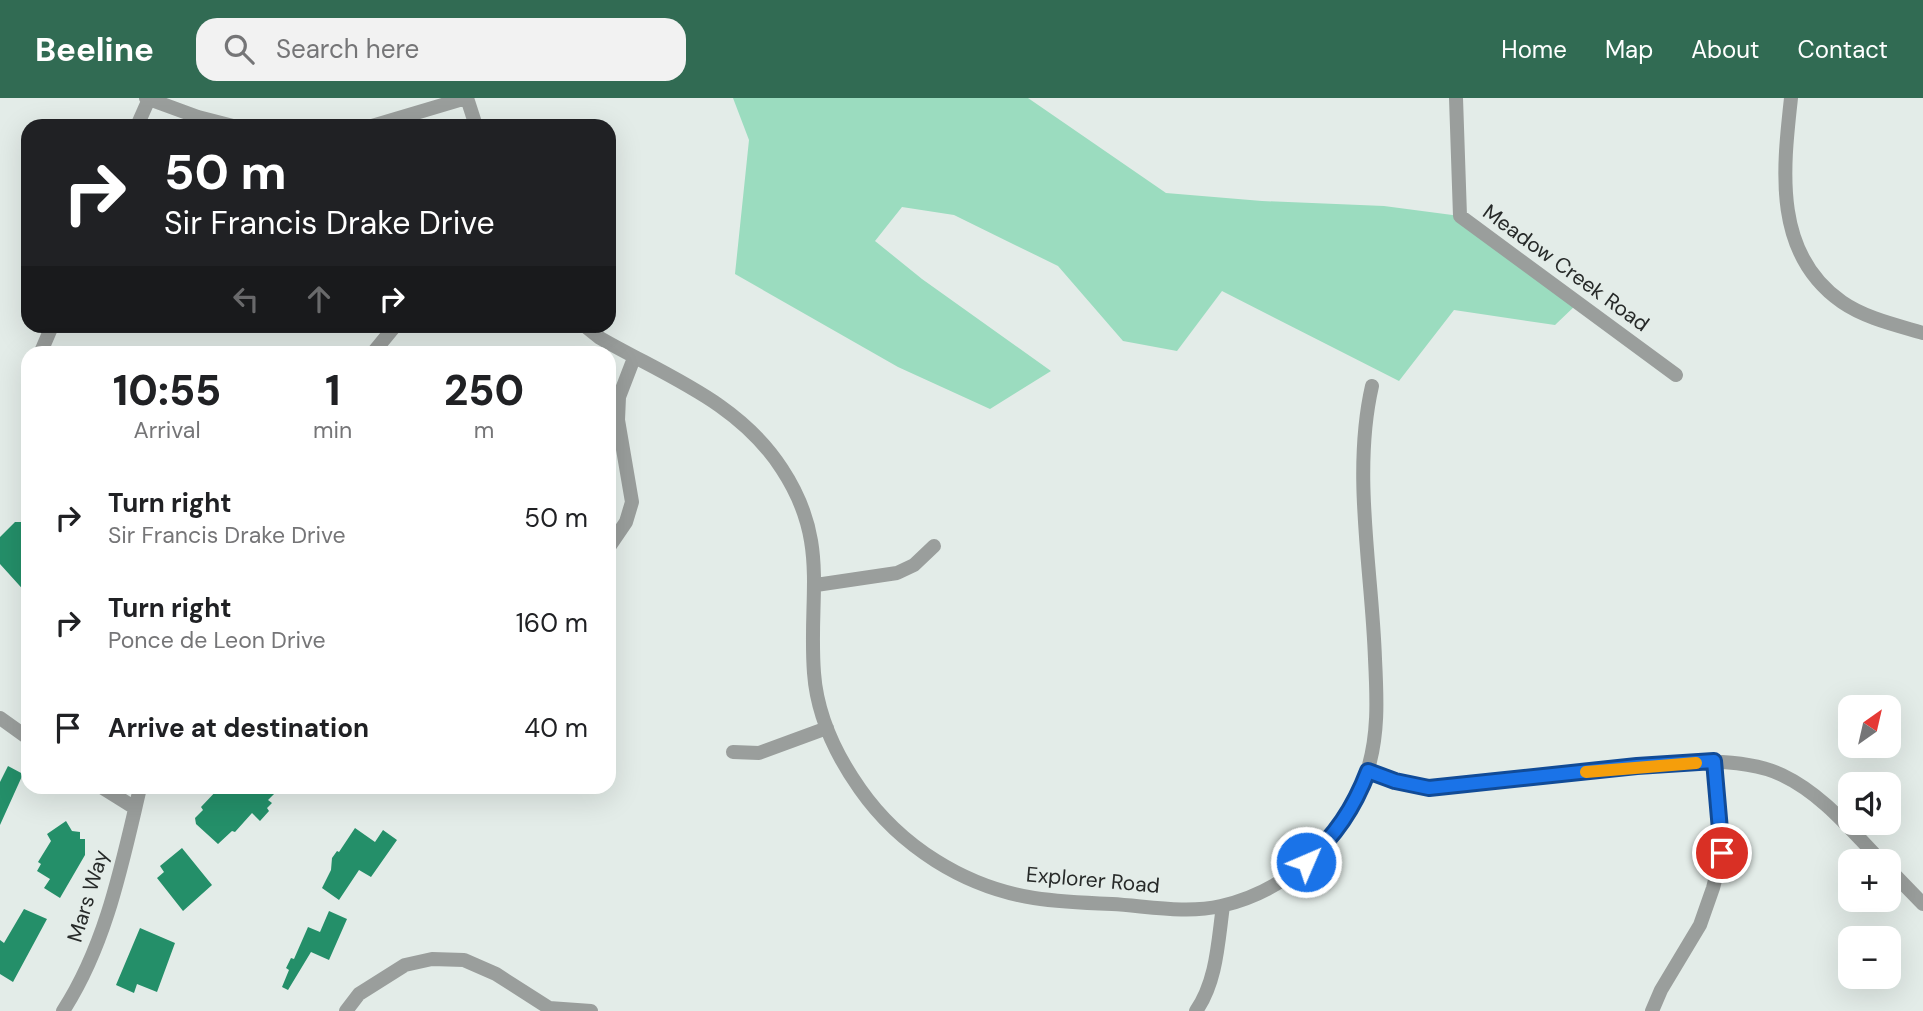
<!DOCTYPE html>
<html lang="en">
<head>
<meta charset="utf-8">
<style>
  body { margin:0; font-family:"DM Sans",sans-serif; background:#f2f2f2; color:#202124; height:100vh; display:flex; flex-direction:column; font-size:26px; white-space:nowrap }
  * { box-sizing:border-box; margin:0 }
  p { font-size:23px; color:#757577 }
  .icon { flex:none; width:38px; height:38px; fill:none; stroke:currentColor; stroke-width:2; stroke-linecap:round; stroke-linejoin:round }
  .map { position:relative; flex:1; overflow:hidden }
  .panel { position:absolute; left:21px; top:248px; width:595px; height:448px; display:flex; flex-direction:column; background:#fff; border-radius:21px; box-shadow:0 7px 28px #0002 }
  .panel>* { flex:none }
  .banner { position:absolute; left:21px; top:21px; width:595px; height:214px; border-radius:21px; box-shadow:0 7px 28px #0002; background:#202124; color:#fff; overflow:hidden }
  .needle { width:46px; rotate:34deg }
  .fabs { position:absolute; left:1838px; top:597px; display:grid; gap:14px }
  .fabs a { display:grid; place-items:center; width:63px; height:63px; border-radius:14px; background:#fff; box-shadow:0 7px 28px #0002; font-size:35px }
  .pin { position:absolute; display:grid; place-items:center; width:60px; height:60px; color:#fff; margin:-30px; border:4px solid #fff; border-radius:50%; box-shadow:0 2px 7px #0007 }
  .me { position:absolute; width:77px; margin:-38px; rotate:45deg; stroke-linejoin:round; filter:drop-shadow(0 0 5px #0008) }
  .turn { display:flex; align-items:center; gap:24px; height:147px; padding:0 28px; font-size:32px }
  .turn .icon { width:91px; height:91px; stroke-width:2.5 }
  .turn b { display:block; font-size:49px; line-height:60px }
  .lanes { display:flex; align-items:center; height:66px; padding:0 28px; background:#0003; justify-content:center; gap:35px; direction:ltr }
  .lanes .off { opacity:.35 }
  .eta { display:flex; justify-content:space-evenly; align-items:center; height:119px; text-align:center }
  .eta b { font-size:42px; font-weight:800; line-height:49px }
  ul { padding:0; list-style:none }
  li { display:flex; align-items:center; gap:21px; height:105px; padding:0 28px }
  li div { flex:1 }
  li b { display:block; font-size:26px }
  li em { font-style:normal }
  header { display:flex; align-items:center; gap:42px; box-sizing:border-box; height:98px; padding:0 35px; background:#316b53; color:#fff }
  header strong { font-size:33px }
  nav { display:flex; gap:38px; margin-inline-start:auto; font-size:24px }
  .search { width:490px; height:63px; background:#f2f2f2; display:flex; align-items:center; gap:18px; box-sizing:border-box; padding:0 24px; border-radius:21px; color:#757577; font-size:26px }
  .map>svg:first-child { display:block }
  .green { fill:#9bdcbf }
  .building { fill:#248f69 }
  .lines { fill:none; stroke-linecap:round; stroke-linejoin:round }
  .minor { stroke:#9a9e9c; stroke-width:14 }
  .route-casing { stroke:#114b97; stroke-width:18 }
  .route { stroke:#1a73e8; stroke-width:12 }
  .slow { stroke:#f59e0b; stroke-width:12 }
  .labels { text-anchor:middle; dominant-baseline:central; stroke-width:7; stroke-linejoin:round; paint-order:stroke }
  .street-label { font-size:21px; fill:#272a29; stroke:#e3ece8 }
</style>
</head>
<body>
<header>
<strong>Beeline</strong>
<div class="search"><svg class="icon" aria-label="search" viewBox="0 0 24 24"><circle cx="10" cy="10" r="6"/><path d="M15 15l6 6"/></svg>Search here</div>
<nav><a>Home</a><a>Map</a><a>About</a><a>Contact</a></nav>
</header>
<div class="map">
<svg width="1923" height="913" viewBox="0 0 1923 913">
  <rect width="100%" height="100%" fill="#e3ece8"/>
  <path class="green" d="M733 0H1028L1166 95 1262 103 1384 108 1460 118 1578 205 1555 227 1454 212 1399 283 1222 193 1177 253 1123 243 1058 168 954 117 902 109 875 143 922 181 1051 273 990 311 898 269 735 176 749 42Z"/>
  <path class="building" d="M15 424H24V448L21 451 28 459V497L0 466V439Z
    M8 668 23 676 0 727V684Z
    M219 690H280L268 702 272 705 267 710 269 713 260 723 252 715 235 734 232 733 218 746 196 726 195 720 203 712 201 709Z
    M66 723 72 733 80 734V741H85V757L60 800 44 790 50 781 37 773 41 766 38 764 51 743 47 736Z
    M355 730 375 744 383 732 397 742 371 779 359 772 339 802 322 790 331 772 332 760 337 753 339 754Z
    M182 750 212 787 183 813 157 780 164 774 160 768Z
    M24 811 47 821 13 884 0 876V842L4 845Z
    M329 813 347 821 329 862 311 854 288 892 282 889 289 872 286 870 291 860 294 861 308 829 320 834Z
    M140 830 175 845 157 894 137 886 134 895 116 887Z"/>
  <g class="lines">
    <path class="minor" d="M146 0 198 19 233 28
      M467 0 476 28
      M1456 0 1460 118 1676 277
      M1791 0C1783 72 1773 156 1842 204 1865 220 1896 227 1923 235
      M137 28 149 1
      M372 28 466 0
      M585 228 600 240C666 278 739 304 782 371 830 444 808 496 814 575 817 616 836 657 860 691 900 748 964 789 1034 800 1060 804 1086 805 1112 806 1147 808 1186 816 1221 808 1287 793 1345 741 1366 677 1379 639 1377 600 1375 561 1372 472 1352 375 1372 288
      M40 256 52 228
      M372 256 395 228
      M609 449 626 424 632 404 618 322 619 299 634 260
      M816 487 897 475 914 467 934 448
      M0 620 28 640
      M733 654 759 655 827 630
      M1368 673 1395 683 1429 690C1469 686 1510 683 1550 678 1612 671 1726 650 1782 677 1822 696 1850 731 1881 763
      M103 690 135 710
      M1888 770 1923 806
      M63 913C106 847 122 766 140 690
      M346 913 359 896 405 867 432 861 464 862 496 876 549 910 591 913
      M1196 913C1217 883 1218 843 1223 808
      M1652 913 1661 892 1700 827 1713 790 1722 755 1714 663"/>
  </g>
  <g class="lines">
    <defs>
      <path id="route" d="M1306 764C1335 738 1354 710 1368 673L1395 683 1429 690 1637 668 1714 663 1722 755"/>
    </defs>
    <use href="#route" class="route-casing"/>
    <use href="#route" class="route"/>
    <path class="slow" d="M1586 674 1696 665"/>
  </g>
  <g class="labels">
    <g class="street-label">
      <text transform="translate(1566 170) rotate(36)">Meadow Creek Road</text>
      <text transform="translate(1093 782) rotate(5)">Explorer Road</text>
      <text transform="translate(88 798) rotate(-73)">Mars Way</text>
    </g>
  </g>
</svg>
<div class="fabs">
<a><svg class="needle" viewBox="-14 -14 28 28"><path d="M0-13l5 13h-10z" fill="#e53935"/><path d="M0 13l5-13h-10z" fill="#757577"/></svg></a>
<a><svg class="icon" aria-label="sound" viewBox="0 0 24 24"><path d="M4 9h4l5-4v14l-5-4H4zM17 9q2 3 0 6"/></svg></a>
<a>+</a>
<a>−</a>
</div>
<div class="pin" style="left:1722px;top:755px;background:#d93025"><svg class="icon" aria-label="arrive" viewBox="0 0 24 24"><path d="M6 21V4h12l-3 4 3 4H6"/></svg></div>
<svg class="me" style="left:1306px;top:764px" viewBox="-20 -20 40 40"><circle r="17" fill="#1a73e8" stroke="#fff" stroke-width="3"/><path d="M0-11L8 9 0 5-8 9z" fill="#fff"/></svg>
<div class="banner">
<div class="turn"><svg class="icon" aria-label="right" viewBox="0 0 24 24"><path d="M7 20v-9h11M14 6l5 5-5 5"/></svg><div><b>50 m</b>Sir Francis Drake Drive</div></div>
<div class="lanes"><svg class="icon off" aria-label="left" viewBox="0 0 24 24"><path d="M17 20v-9H6M10 6l-5 5 5 5"/></svg><svg class="icon off" aria-label="ahead" viewBox="0 0 24 24"><path d="M12 20V5M6 11l6-6 6 6"/></svg><svg class="icon" aria-label="right" viewBox="0 0 24 24"><path d="M7 20v-9h11M14 6l5 5-5 5"/></svg></div>
</div>
<section class="panel">
<div class="eta">
<div><b>10:55</b><p>Arrival</p></div>
<div><b>1</b><p>min</p></div>
<div><b>250</b><p>m</p></div>
</div>
<ul>
<li><svg class="icon" aria-label="right" viewBox="0 0 24 24"><path d="M7 20v-9h11M14 6l5 5-5 5"/></svg><div><b>Turn right</b><p>Sir Francis Drake Drive</p></div><em>50 m</em></li>
<li><svg class="icon" aria-label="right" viewBox="0 0 24 24"><path d="M7 20v-9h11M14 6l5 5-5 5"/></svg><div><b>Turn right</b><p>Ponce de Leon Drive</p></div><em>160 m</em></li>
<li><svg class="icon" aria-label="arrive" viewBox="0 0 24 24"><path d="M6 21V4h12l-3 4 3 4H6"/></svg><div><b>Arrive at destination</b></div><em>40 m</em></li>
</ul>
</section>
</div>
</body>
</html>
